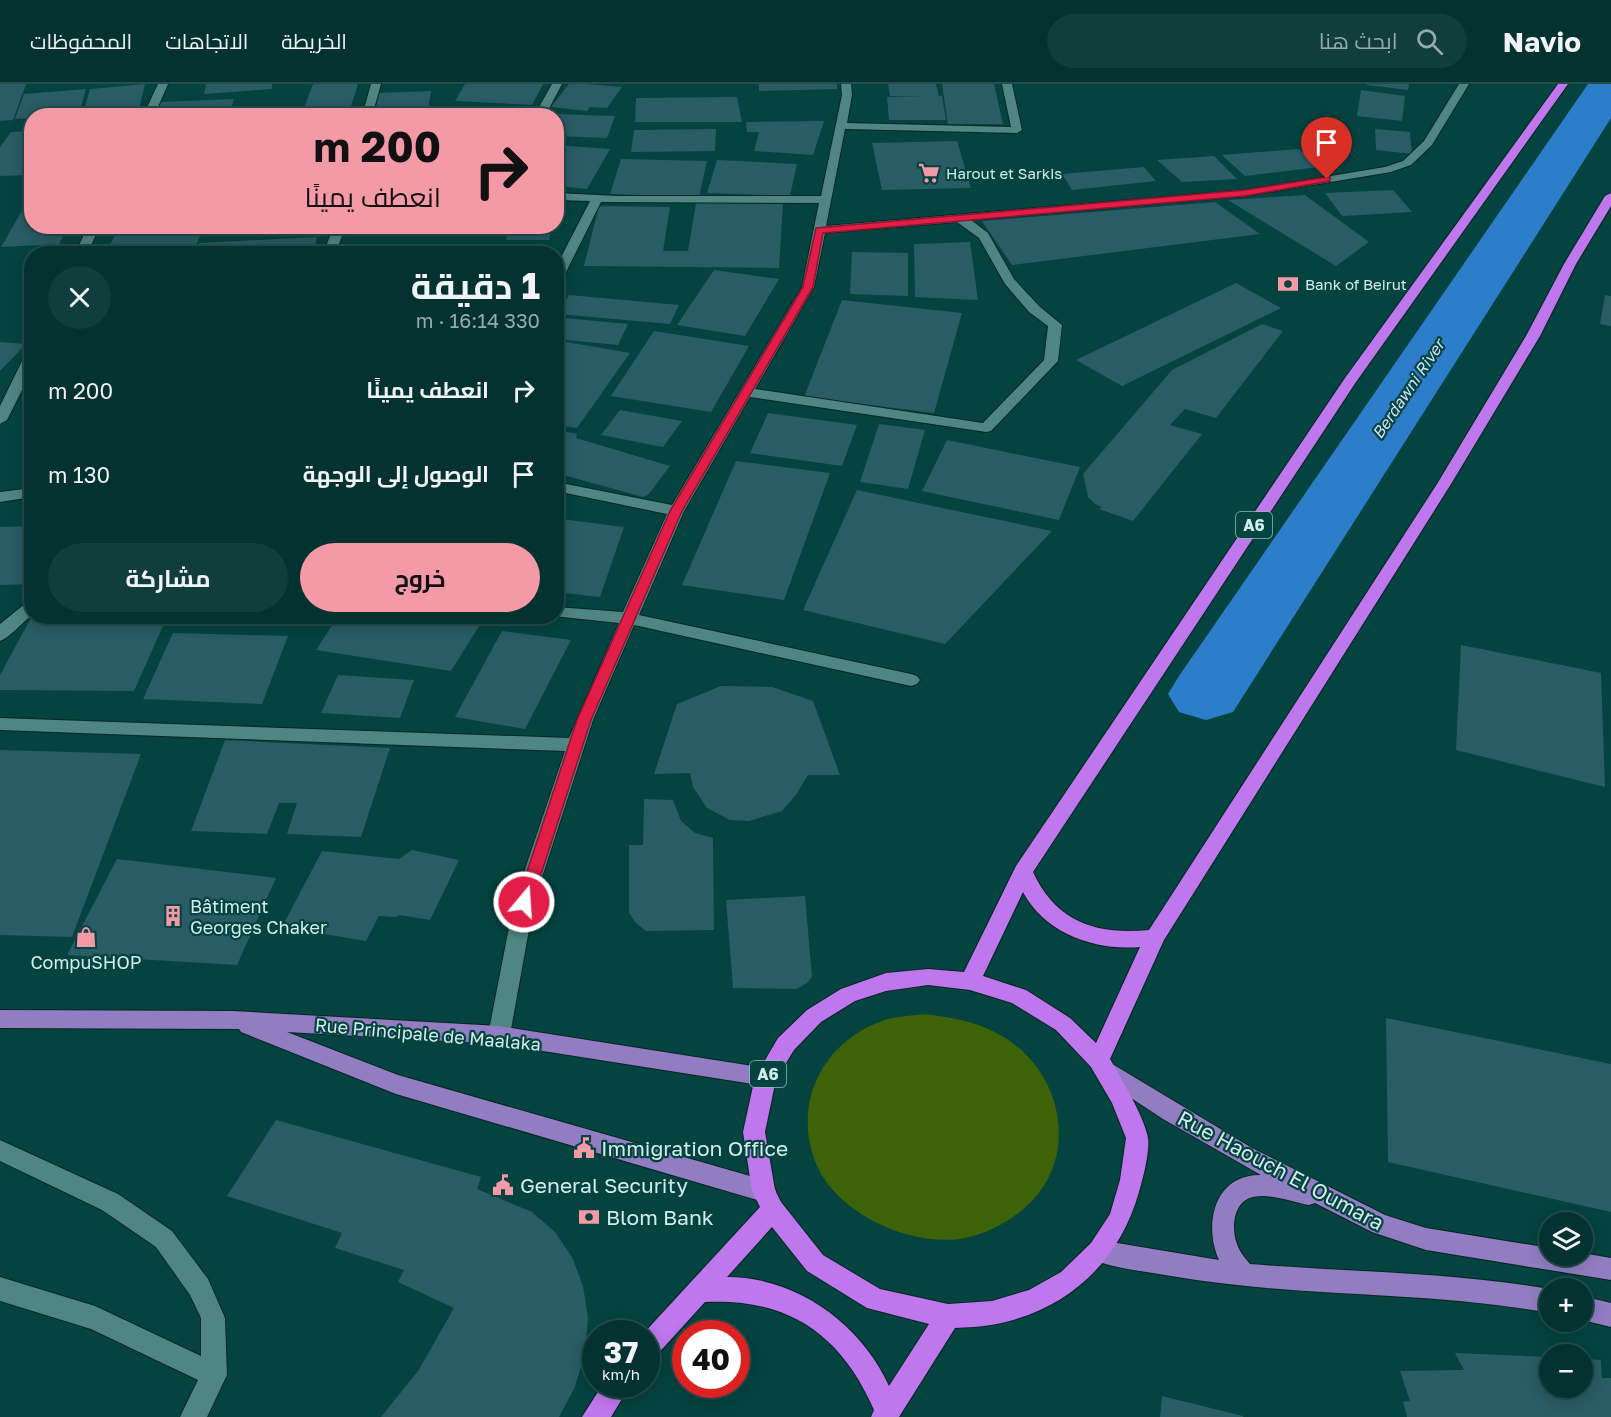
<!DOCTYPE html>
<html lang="ar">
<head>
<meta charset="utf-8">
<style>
  body { margin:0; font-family:"Golos Text",Cairo,sans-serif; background:#113e3c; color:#f1f3f6; direction:rtl; height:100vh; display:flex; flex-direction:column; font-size:22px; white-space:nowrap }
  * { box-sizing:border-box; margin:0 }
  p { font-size:20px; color:#97aaab }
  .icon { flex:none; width:33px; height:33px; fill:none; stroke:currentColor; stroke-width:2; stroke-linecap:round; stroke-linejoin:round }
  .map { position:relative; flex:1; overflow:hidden; direction:ltr }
  .side { position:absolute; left:24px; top:162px; width:540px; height:378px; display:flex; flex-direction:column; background:#033230; border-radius:24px; box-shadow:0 3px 15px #0003,0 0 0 2px #244d4c; direction:rtl }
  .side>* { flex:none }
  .guide { position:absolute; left:24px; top:24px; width:540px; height:126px; border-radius:24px; box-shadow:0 3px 15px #0003,0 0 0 2px #244d4c; direction:rtl; background:#f49aa7; color:#111; overflow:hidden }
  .controls { position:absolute; left:1539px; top:1128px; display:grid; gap:12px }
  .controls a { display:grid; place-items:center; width:54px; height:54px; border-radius:50%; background:#033230; box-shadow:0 3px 15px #0003,0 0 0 2px #244d4c; font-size:30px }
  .speed { position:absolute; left:582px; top:1236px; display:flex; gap:12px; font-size:30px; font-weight:700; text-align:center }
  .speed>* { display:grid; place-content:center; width:78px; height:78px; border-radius:50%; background:#033230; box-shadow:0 3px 15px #0003,0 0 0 2px #244d4c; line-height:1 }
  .speed small { font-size:15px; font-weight:400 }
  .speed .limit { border:9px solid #d22; background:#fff; color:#111 }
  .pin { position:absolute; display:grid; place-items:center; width:51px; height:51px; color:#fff; margin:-62px -26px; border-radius:50% 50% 50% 0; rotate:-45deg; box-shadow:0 0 6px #0007 }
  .pin .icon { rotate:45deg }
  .me { position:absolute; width:66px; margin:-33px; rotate:18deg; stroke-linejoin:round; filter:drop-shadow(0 0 4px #0008) }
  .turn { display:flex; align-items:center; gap:21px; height:126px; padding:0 24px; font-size:27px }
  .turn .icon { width:78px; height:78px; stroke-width:2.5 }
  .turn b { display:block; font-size:42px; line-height:51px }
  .round { display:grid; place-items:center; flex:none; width:63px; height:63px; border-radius:32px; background:#113e3c }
  .head { display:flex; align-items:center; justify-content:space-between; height:102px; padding:0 24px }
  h1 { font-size:36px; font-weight:700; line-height:45px }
  .button { display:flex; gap:12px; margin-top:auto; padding:12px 24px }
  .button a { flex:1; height:69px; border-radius:36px; background:#f49aa7; color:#111; font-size:24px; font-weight:700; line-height:69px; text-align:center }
  .button a+a { background:#113e3c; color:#f1f3f6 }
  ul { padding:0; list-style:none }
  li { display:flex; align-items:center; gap:18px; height:84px; padding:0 24px }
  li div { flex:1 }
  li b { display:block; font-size:22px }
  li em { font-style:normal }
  header { display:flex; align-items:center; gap:36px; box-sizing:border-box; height:84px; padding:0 30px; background:#033230; border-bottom:2px solid #244d4c }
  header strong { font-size:28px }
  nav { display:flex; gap:33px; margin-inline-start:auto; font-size:21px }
  .search { width:420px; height:54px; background:#113e3c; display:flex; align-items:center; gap:15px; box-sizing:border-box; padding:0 21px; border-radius:33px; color:#97aaab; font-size:22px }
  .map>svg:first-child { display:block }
  .green { fill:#3d6207 }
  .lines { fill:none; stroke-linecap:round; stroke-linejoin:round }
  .river { fill:#2c7ecb; fill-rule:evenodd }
  .building { fill:#295c65 }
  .minor-casing { stroke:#082624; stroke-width:2 }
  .major-casing { stroke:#082624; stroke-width:2 }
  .highway-casing { stroke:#082624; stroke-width:2 }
  .minor { fill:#4f8582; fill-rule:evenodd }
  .major { fill:#927dc2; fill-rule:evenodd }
  .highway { fill:#bf77ed; fill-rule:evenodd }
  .route { fill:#e11d48; stroke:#92132f; stroke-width:1.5 }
  .labels { text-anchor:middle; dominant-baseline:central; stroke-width:4.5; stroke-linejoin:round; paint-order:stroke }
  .far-poi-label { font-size:15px; fill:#d2edeb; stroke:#044340; text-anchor:start }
  .far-water-label { font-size:16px; font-style:italic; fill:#d0e3f7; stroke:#044340 }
  .shield { fill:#044340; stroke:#94bab8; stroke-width:1.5 }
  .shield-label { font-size:16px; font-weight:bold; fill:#d2edeb }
  .poi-label { font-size:18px; fill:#d2edeb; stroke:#044340; text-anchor:start }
  .street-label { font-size:18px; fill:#d2edeb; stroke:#044340 }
  .near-poi-label { font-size:21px; fill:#d2edeb; stroke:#044340; text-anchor:start }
  .near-street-label { font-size:21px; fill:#d2edeb; stroke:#044340 }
</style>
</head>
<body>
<header>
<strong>Navio</strong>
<div class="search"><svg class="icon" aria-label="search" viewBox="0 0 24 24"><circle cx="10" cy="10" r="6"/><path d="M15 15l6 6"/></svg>ابحث هنا</div>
<nav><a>الخريطة</a><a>الاتجاهات</a><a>المحفوظات</a></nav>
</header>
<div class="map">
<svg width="1611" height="1333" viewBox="0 0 1611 1333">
  <rect width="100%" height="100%" fill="#044340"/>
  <path class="green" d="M925 930C954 934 976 937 1002 952 1066 989 1081 1080 1021 1127 1005 1140 986 1150 965 1154 914 1164 841 1132 818 1084 790 1023 821 957 885 936 897 932 912 932 925 930Z"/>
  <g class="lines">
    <path class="river" d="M1588 0H1611V34L1233 628 1206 636 1179 628 1168 610 1179 592Z"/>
  </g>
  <path class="building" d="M0 0H26L13 36 0 37Z
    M145 0 139 25 83 30 90 5Z
    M206 0H272V5L204 10Z
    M313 0H358L348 32H301Z
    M465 0H543L532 21 455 17Z
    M569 0H587L622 3 607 24 590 23 587 27 551 23Z
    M759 0H837V5L759 7Z
    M888 0H936L939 12H942L946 36H889L887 13 924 12H890Z
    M942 0H994L1003 40H948Z
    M1367 0H1409L1408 6 1367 1Z
    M86 5 79 30 32 32V34L15 35 24 10Z
    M1361 6 1405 12 1402 37 1357 32Z
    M431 7 427 32H374L379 9Z
    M737 13 742 38H635L636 14Z
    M234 15 229 32H155L160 18Z
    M443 23 518 24 515 32H439Z
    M556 30 615 32 607 54 556 52Z
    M824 37 813 71 754 67 759 48H747L746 38Z
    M716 45 715 67 631 68 634 46Z
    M1375 45 1410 48 1412 70 1376 66Z
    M32 47V91L0 92V63L11 48Z
    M957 57 971 104 882 106 872 59Z
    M556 61 610 65 587 105 556 102Z
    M1299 65 1319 83 1245 92 1222 71Z
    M1214 72 1237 95 1182 98 1157 76Z
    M621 75 707 77 699 113 610 110Z
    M717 76 797 80 790 112 707 109Z
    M1144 83 1156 97 1072 106 1062 90Z
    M1393 106 1412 128 1342 132 1325 109Z
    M32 109V142H68L59 160 1 163Z
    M1305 111 1369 158 1336 182 1228 116Z
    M1215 118 1260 150 1012 181 982 137Z
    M696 119 783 120 779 184 584 182 599 122 670 123 663 167H688Z
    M119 142H191L188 149H201L193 170H106Z
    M509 142H552L549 156H506Z
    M317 153 313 170H196L199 159Z
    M970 158 978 216 915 213 914 160Z
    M852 168 908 169V212L850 210Z
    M714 186 779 195 745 252 677 241Z
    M1236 199 1281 224 1122 302 1076 276Z
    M569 211 679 221 670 240 558 230Z
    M1605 211 1611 212V242L1600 240Z
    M842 216 962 229 934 329 804 313Z
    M564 234 628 240 618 261 556 255V248Z
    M1262 240 1283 247 1216 334 1185 325 1170 341 1202 350 1133 437 1099 425 1102 423 1095 420 1088 413 1083 390 1172 286Z
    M654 247 749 262 711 328 611 312Z
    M561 257 630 269 577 344 556 341V263Z
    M0 258 26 260 0 287Z
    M620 326 682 337 663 363 601 351Z
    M768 329 857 341 842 382 750 369Z
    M879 340 925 346 908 405 860 398Z
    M556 346 577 350 576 354 670 382 648 411 643 413 556 389Z
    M947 356 1080 383 1059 436 922 407Z
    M736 377 830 389 784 516 682 501Z
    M857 406 1052 447 945 560 803 526Z
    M556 426H565L561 435 624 443 600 513 556 508Z
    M32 442V500L0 501V443Z
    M32 532H86L166 535 134 607 0 606V591Z
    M338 532H472L484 534 451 587 316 566Z
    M502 547 571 556 525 645 455 633Z
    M173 549 288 552 262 620 143 615Z
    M1461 561 1601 589 1605 703 1456 666Z
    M338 591 414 596 400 634 321 629Z
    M721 602 772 603 813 617 840 691H808L796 711 782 727 749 737 730 736 707 724 693 703 690 689 654 690 677 620Z
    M225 656 390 664 361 753 287 750 297 719H279L267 750 191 747Z
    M0 666 141 670 72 853 0 851Z
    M644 715 673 716 681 737 695 749 713 754 714 846 646 847 636 839 629 829V761H643Z
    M412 766 459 776 430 836 400 831 396 833 379 832 366 857 282 843 322 767 399 775Z
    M117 775 276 794 237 881 67 871Z
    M805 812 812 893 807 899 797 905 733 904 726 816Z
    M1386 934 1611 980V1128L1388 1078Z
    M276 1036 481 1093 477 1105 532 1128 555 1148 572 1173 583 1202 588 1234 585 1268 575 1303 559 1333H381L418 1287 454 1224 398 1198 404 1186 335 1164 342 1149 227 1112Z
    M1455 1269 1550 1273V1304H1582V1275L1601 1276 1602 1294H1611V1333H1407L1403 1318 1410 1317 1400 1287 1464 1286Z
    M1162 1312 1243 1332V1333H1160Z"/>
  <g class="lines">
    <defs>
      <path id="minor" d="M158 0H168L154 32H143Z
        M371 0H381L372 32H362Z
        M552 0H562L545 32H534Z
        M841 0H851L852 11 847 39 1011 43 1002 0H1012L1022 46 1017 49 845 45 826 142 1245 106 1385 83 1403 77 1424 57 1459 0H1469L1432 61 1411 81 1391 88 1245 112 971 136 988 149 1014 195 1039 222 1062 241 1058 277 991 347 986 348 750 313 684 427 639 531 911 590 917 592 920 596 917 600 911 602 634 541 593 636 534 818 510 951 507 957 499 960 491 957 488 951 514 818 565 667 0 646V634L569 654 619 539 553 532H556V523L623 528 667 430 556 407V398L672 421 802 203 819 119 601 118 562 196 556 200V183L590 117 556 116V109L619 112H821L842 11ZM957 138 979 154 1005 200 1029 228 1048 242 1044 276 983 339 755 305 814 203 825 149Z
        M88 142H100L87 170H75Z
        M334 142H346L335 170H323Z
        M32 267V286L7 336 0 340V322L25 271Z
        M32 404V413L0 418V408Z
        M32 518V531C23 538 9 554 0 557V540L26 519Z
        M0 1056 118 1110 172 1147 208 1195 225 1234 227 1291 207 1333H180L198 1296 91 1245 0 1217V1193L95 1222 201 1272V1234L190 1211 156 1163 102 1126 0 1077Z"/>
      <path id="major" d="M0 926 232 927 499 942 766 984 774 986 777 993 774 1000 766 1002 499 960 287 948 398 991 764 1096 772 1099 776 1107 772 1115 764 1118 396 1010 241 948 239 945 0 944Z
        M1104 975 1252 1064 1385 1131 1426 1144 1550 1164V1172H1582V1169L1611 1174V1196L1426 1166 1372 1148 1315 1119 1309 1121C1292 1118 1270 1109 1253 1113 1233 1117 1231 1145 1237 1160 1239 1167 1245 1174 1250 1180 1350 1188 1450 1188 1550 1205V1229C1424 1206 1296 1214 1171 1192 1145 1187 1115 1185 1091 1175L1087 1167 1091 1159 1099 1156 1219 1176C1203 1141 1214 1090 1261 1091L1163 1035 1096 991 1093 984 1096 977Z
        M1582 1212 1611 1219V1243L1582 1236Z"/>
      <path id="highway" d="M1558 0H1568L1356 298 1033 788C1056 838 1096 851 1149 846L1437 400 1526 252 1564 180 1605 112 1611 109V122L1576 180 1540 252 1451 400 1164 856 1110 975C1121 994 1145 1034 1148 1054 1150 1067 1143 1095 1139 1108 1119 1179 1066 1228 991 1241 980 1243 967 1243 955 1244L899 1333H871L874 1326C841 1250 788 1214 705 1218L655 1273 646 1276V1250H643L760 1123 752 1107 743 1048 755 993 778 954 807 926 841 905 886 889 928 885 964 888 1016 782 1345 294ZM1023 808C1045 850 1096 867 1140 863L1096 959 1070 934 1026 906 983 892ZM928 901 970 906 1012 919 1056 946 1091 983 1112 1019 1126 1054 1120 1096 1110 1130 1091 1159 1061 1188 1029 1206 992 1217 948 1220 880 1205 823 1171 781 1118 775 1106 765 1048 776 995 794 966 821 938 855 917 886 907ZM772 1143 807 1187 867 1224 929 1240 889 1302C861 1240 797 1193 727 1193Z
        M603 1300H631L611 1333H582Z"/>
    </defs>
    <use href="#minor" class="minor-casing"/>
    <use href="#major" class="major-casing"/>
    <use href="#highway" class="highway-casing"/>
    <use href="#minor" class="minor"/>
    <use href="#major" class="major"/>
    <use href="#highway" class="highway"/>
  </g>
  <path class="route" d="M1327 93H1330V97L1245 112 823 149 813 203 682 427 591 636 532 818 530 823H519L517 818 577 636 670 427 803 203 816 144 1245 106Z"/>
  <defs>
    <symbol id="supermarket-bare" viewBox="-9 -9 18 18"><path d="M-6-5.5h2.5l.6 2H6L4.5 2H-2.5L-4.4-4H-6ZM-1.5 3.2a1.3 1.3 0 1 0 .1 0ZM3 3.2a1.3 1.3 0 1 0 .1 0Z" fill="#f49aa7" stroke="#044340" stroke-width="2.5" paint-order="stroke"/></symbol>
    <symbol id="bank-bare" viewBox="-9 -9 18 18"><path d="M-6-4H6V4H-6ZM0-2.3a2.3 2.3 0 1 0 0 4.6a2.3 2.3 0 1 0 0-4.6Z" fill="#f49aa7" stroke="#044340" stroke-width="2.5" paint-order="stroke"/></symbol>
    <symbol id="building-bare" viewBox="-9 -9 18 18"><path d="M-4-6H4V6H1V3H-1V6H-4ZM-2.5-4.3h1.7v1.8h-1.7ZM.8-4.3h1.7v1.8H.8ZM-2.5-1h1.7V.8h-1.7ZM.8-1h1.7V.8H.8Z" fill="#f49aa7" stroke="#044340" stroke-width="2.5" paint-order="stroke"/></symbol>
    <symbol id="shop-bare" viewBox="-9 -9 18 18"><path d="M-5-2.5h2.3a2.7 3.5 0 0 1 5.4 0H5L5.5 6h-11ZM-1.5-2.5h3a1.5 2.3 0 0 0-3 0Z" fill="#f49aa7" stroke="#044340" stroke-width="2.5" paint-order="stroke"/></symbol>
    <symbol id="civic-bare" viewBox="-9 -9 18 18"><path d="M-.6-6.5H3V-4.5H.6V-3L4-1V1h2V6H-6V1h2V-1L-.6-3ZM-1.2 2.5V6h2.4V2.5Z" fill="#f49aa7" stroke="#044340" stroke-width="2.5" paint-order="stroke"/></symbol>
  </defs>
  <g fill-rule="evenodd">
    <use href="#supermarket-bare" x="914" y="74" width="30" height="30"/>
    <use href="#bank-bare" x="1273" y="185" width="30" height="30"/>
    <use href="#building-bare" x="158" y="817" width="30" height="30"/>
    <use href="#shop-bare" x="71" y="838" width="30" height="30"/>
    <use href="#civic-bare" x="569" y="1049" width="30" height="30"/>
    <use href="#civic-bare" x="488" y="1086" width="30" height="30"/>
    <use href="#bank-bare" x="574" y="1118" width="30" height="30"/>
  </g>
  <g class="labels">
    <g class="far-poi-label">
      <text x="946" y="89">Harout et Sarkis</text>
      <text x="1305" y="200">Bank of Beirut</text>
    </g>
    <g class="far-water-label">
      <text transform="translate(1408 305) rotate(-56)">Berdawni River</text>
    </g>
    <g class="shield">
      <rect x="1236" y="428" width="36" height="26" rx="4.5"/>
      <rect x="750" y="977" width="36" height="26" rx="4.5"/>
    </g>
    <g class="shield-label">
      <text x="1254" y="441">A6</text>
      <text x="768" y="990">A6</text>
    </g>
    <g class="poi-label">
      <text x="190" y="822">Bâtiment<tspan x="190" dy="21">Georges Chaker</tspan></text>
      <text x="86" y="878" text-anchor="middle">CompuSHOP</text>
    </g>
    <g class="street-label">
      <text transform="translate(428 950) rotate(5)">Rue Principale de Maalaka</text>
    </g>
    <g class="near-poi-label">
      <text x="601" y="1064">Immigration Office</text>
      <text x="520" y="1101">General Security</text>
      <text x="606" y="1133">Blom Bank</text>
    </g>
    <g class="near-street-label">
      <text transform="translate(1281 1086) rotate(28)">Rue Haouch El Oumara</text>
    </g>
  </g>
</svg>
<div class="controls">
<a><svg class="icon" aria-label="layers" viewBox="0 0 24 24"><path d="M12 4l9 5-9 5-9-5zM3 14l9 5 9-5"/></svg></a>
<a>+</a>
<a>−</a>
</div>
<div class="speed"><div>37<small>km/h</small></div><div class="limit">40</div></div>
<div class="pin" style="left:1327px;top:95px;background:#d93025"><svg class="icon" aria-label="arrive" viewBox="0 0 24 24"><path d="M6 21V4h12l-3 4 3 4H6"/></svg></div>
<svg class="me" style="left:524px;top:818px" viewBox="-20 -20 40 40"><circle r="17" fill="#e11d48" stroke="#fff" stroke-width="3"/><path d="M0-11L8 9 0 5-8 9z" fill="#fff"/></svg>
<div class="guide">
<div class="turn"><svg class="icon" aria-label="right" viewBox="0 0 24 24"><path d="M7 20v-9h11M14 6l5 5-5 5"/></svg><div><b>200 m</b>انعطف يمينًا</div></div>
</div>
<section class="side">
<div class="head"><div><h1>1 دقيقة</h1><p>330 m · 16:14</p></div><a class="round"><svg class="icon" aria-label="close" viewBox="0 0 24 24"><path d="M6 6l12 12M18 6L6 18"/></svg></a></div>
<ul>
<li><svg class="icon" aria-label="right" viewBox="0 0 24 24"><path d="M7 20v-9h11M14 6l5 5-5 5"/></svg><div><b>انعطف يمينًا</b></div><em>200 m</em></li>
<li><svg class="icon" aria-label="arrive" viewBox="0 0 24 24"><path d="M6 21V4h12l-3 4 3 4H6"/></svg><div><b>الوصول إلى الوجهة</b></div><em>130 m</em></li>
</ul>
<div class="button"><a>خروج</a><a>مشاركة</a></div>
</section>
</div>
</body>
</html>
